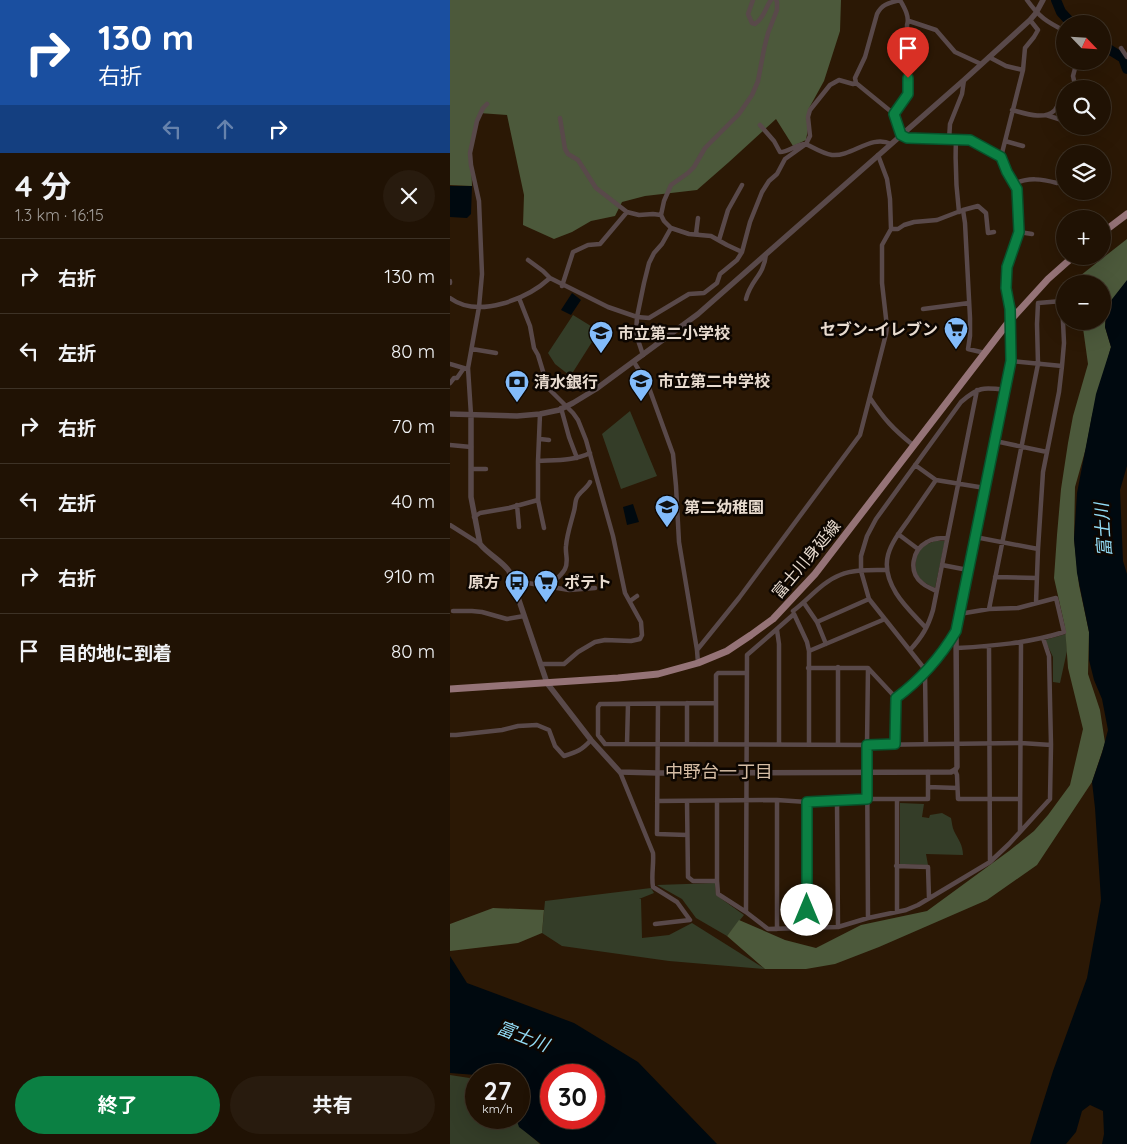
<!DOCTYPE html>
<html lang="ja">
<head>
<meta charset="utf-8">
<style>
  body { margin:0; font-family:Quicksand,"Noto Sans JP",sans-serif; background:#281b0e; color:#f1f3f6; height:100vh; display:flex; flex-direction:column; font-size:19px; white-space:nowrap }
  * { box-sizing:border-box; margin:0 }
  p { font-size:16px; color:#a29e9a }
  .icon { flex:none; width:28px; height:28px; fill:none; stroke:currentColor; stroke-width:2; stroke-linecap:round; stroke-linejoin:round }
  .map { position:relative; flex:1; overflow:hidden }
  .side { display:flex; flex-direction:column; background:#201204; width:450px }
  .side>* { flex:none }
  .guide { background:#1a4fa0; color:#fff; overflow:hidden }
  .needle { width:32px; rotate:115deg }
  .controls { position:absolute; left:606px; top:15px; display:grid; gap:10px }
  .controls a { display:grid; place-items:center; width:55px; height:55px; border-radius:50%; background:#201204; box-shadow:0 5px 20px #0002,0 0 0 1px #3d3226; font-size:25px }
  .speed { position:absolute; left:15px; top:1064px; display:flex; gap:10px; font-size:25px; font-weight:700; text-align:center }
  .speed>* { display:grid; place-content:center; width:65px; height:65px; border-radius:50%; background:#201204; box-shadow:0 5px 20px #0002,0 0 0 1px #3d3226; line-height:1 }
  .speed small { font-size:12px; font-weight:400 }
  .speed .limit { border:8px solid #d22; background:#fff; color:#111 }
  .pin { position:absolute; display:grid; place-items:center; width:42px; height:42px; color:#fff; margin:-51px -21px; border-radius:50% 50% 50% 0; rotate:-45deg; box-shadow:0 0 5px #0007 }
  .pin .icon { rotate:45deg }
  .me { position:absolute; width:55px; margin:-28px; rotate:0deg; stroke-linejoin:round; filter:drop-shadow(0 0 4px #0008) }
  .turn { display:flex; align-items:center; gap:18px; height:105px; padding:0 15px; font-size:22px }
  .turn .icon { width:65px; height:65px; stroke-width:2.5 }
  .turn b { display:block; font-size:35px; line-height:42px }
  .lanes { display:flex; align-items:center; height:48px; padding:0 15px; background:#0003; justify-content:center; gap:25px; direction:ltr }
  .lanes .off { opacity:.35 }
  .round { display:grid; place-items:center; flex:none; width:52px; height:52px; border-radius:26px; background:#281b0e }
  .headline { display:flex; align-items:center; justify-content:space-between; height:85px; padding:0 15px }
  h1 { font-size:30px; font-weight:700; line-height:38px }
  .button { display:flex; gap:10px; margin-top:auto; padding:10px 15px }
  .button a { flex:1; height:58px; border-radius:30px; background:#0b8043; color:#fff; font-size:20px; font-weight:700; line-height:58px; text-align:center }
  .button a+a { background:#281b0e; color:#f1f3f6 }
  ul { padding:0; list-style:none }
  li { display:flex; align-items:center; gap:15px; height:75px; padding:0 15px; border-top:1px solid #3d3226 }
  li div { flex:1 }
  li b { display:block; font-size:19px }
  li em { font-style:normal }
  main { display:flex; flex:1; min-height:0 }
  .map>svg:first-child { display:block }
  .green { fill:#343d28 }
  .forest { fill:#4c593b }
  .water { fill:#00090f; fill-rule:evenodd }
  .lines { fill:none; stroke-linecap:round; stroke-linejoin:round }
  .river { stroke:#00090f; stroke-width:10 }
  .minor { stroke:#59494a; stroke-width:4.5 }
  .tertiary { stroke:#59494a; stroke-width:5.5 }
  .primary { stroke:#957377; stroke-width:7 }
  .route-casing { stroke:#07532c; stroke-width:12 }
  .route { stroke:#0b8043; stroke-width:9 }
  .labels { text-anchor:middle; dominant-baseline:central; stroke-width:5; stroke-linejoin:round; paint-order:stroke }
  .poi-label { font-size:16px; font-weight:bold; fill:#e8dbcf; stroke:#0d0601; text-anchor:start }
  .street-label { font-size:16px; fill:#e8dbcf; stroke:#0d0601 }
  .water-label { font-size:18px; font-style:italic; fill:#92dbf4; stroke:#0d0601 }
  .neighbourhood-label { font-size:18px; fill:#d5bca4; stroke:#0d0601 }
</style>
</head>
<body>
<main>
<section class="side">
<div class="guide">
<div class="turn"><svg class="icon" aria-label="right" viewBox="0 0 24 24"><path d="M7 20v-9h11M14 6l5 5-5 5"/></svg><div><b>130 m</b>右折</div></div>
<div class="lanes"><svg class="icon off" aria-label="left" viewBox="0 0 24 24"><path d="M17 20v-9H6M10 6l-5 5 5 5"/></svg><svg class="icon off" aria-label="ahead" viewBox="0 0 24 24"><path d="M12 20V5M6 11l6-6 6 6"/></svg><svg class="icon" aria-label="right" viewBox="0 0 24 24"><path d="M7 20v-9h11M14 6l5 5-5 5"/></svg></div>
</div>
<div class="headline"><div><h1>4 分</h1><p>1.3 km · 16:15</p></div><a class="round"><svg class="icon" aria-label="close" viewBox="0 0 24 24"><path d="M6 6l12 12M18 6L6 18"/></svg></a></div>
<ul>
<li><svg class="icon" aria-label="right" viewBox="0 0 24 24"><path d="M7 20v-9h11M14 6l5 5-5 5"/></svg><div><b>右折</b></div><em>130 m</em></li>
<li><svg class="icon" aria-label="left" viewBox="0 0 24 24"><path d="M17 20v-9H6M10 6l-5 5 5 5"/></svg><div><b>左折</b></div><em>80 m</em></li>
<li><svg class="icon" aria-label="right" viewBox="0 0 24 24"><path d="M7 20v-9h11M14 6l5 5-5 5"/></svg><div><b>右折</b></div><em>70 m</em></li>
<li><svg class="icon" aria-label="left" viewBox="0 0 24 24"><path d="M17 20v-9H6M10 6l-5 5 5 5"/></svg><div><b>左折</b></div><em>40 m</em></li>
<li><svg class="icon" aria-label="right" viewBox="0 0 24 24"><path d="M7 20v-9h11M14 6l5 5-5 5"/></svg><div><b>右折</b></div><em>910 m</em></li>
<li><svg class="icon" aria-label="arrive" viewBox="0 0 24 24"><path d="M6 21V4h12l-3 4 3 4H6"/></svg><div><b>目的地に到着</b></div><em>80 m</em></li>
</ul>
<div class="button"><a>終了</a><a>共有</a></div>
</section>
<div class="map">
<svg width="677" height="1144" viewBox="0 0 677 1144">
  <rect width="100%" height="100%" fill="#2b1805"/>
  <path class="green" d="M123 315 149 331 123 372 119 375 105 364 98 353Z
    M180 411 207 476 171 489 152 434Z
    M485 541H495L485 588C472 582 463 576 466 561 466 557 468 552 470 549 474 545 480 543 485 541Z
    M616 634 617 651 610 683 603 682V657L595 640Z
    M450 803 474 804 472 817 479 818 480 815 492 813 501 818C502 822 502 827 504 831 508 839 513 845 513 855L476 854 478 865 450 864Z
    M265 883 266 895 294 915 277 936 246 918 232 899 207 885Z
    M201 888 204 893 189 899H191L192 938 219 935 242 923 315 969 219 961 112 946 92 933 95 901Z
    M0 1075 26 1079V1118H67L74 1130 90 1144H0Z"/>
  <path class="forest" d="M0 0H391L390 31 374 81 358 110V129L356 140 343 146 326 119 279 162 247 190 195 196 172 202 165 216 141 221 122 232 104 239 73 225 74 195 57 115 29 113 21 156 22 186 0 185Z
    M677 239V285L659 303 656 314 655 327 661 347 642 416 636 448 625 487 624 539 629 585 639 632 638 674 650 710 655 743 642 782 587 865 537 900 429 947 385 964 356 969H315L277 936 289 920 335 940 366 948 411 925 477 911 559 851 584 831 598 815 620 785 633 729 618 668 615 627 604 578 607 535 611 489 618 443 623 416 638 364 632 321H652V284H626V279Z
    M43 908 94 910 92 933 68 943 0 951V924Z"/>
  <path class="water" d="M0 186H22L21 214 17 218 0 217Z
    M677 280V466L670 490 673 561 677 574V1144H652L654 1134 653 1111 640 1105 632 1111 626 1132 616 1144H580L603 1071 637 978 651 900 645 808 642 782 652 753 658 730 652 699 644 680 639 660V632L627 573 624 539 627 493 646 394 661 347 655 327 656 314 659 303Z
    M122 293 131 300 121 315 111 310Z
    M183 504 189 522 177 525 173 507Z
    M0 956 17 983 124 1023 188 1062 267 1144H91L69 1127 66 1118H69V1075H26L0 1073ZM101 1075H144V1118H101Z"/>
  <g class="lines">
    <path class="river" d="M606 0 611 12 622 24
      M652 45 673 58 677 69"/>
    <path class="minor" d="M303 0 298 14 302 23 305 24C315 17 315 8 321 0
      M577 0C589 17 597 22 615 31
      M459 21 486 30 505 52 531 64
      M671 48 677 57
      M539 57 556 66 573 70
      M406 83 444 114 451 135 457 137 520 140 551 157 557 172 567 189 569 232 557 267 556 288 560 309
      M626 89 623 76 627 61
      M626 89 629 87 632 89
      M562 110C574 113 594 121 605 110 609 105 611 96 613 91H615
      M444 114 458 94 457 25C460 17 454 7 450 0
      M596 115 615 121
      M110 118 115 149 118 154 128 160 146 188 177 212 189 215 203 214 211 215
      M652 119 656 115
      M310 125 324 141 330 152C339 152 346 144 356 144 364 148 374 154 382 155 402 157 421 134 441 144
      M633 126H647
      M499 140 500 124 512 94 514 80
      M506 140C505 164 506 188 509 212
      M555 141 573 146
      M428 155 437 179 440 199 441 229
      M551 157 573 70 575 48 584 37 588 30 580 20
      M564 184C578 177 592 179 607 183
      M513 210 528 206 536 213 538 233 544 232
      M221 228 239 234 261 236 277 245 292 252
      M569 232 582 234
      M246 234 248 218
      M269 240 278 210 292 185
      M78 260 93 271 100 278
      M0 281V283
      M112 286 123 252 138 245 150 244 177 212
      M0 298C28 319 77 299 100 278L158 307 187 317 199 318 239 294 254 293 267 283 270 274 287 260 292 252 300 222 312 192 319 181 327 174 335 159 356 144 360 136 358 117 360 110 380 85 389 80 403 84 406 83 405 78 415 57 427 14C432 4 439 3 450 0
      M69 298 80 326 84 348 88 355 98 388 123 413 128 420 136 440 163 536 175 593 191 622 192 635 190 639 181 641 155 640 145 642 128 652 114 664H90
      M296 299C301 279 314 276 316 254
      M473 309 519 303
      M22 349 46 353
      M193 355 186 334 187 317 194 283 199 263 204 253 212 244 221 228 214 221 211 215 214 201 221 185 238 173 244 167 255 148 289 114 302 95 308 81 314 49 318 33 327 10V2L326 0
      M561 361 612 366
      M184 362 198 385 223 454 226 486 229 542 247 650 248 663
      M0 364 17 369
      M0 383 4 378H7L14 368
      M420 398C434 419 443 429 463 445
      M111 408 119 437 127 458
      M21 415 18 368 29 307 32 274 29 201 21 165 20 153 27 121 33 108 37 104
      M90 439 99 440
      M545 441 597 452
      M0 445 21 447
      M88 461C106 460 124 461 140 453
      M465 465 486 480 535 488
      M21 469H36
      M88 500 94 528
      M67 505 69 527
      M24 517 30 513 59 508 88 500V461L90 414
      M0 525 30 544
      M448 534 468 549
      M525 537 588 549
      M492 565 518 570
      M545 577 586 578
      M65 586 72 582 119 590 145 588
      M99 586C104 581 112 575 115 569 119 561 115 554 116 546 117 534 121 523 124 511 125 508 125 504 126 500 128 492 136 490 140 482
      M486 591C481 588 476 587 472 583 458 572 462 550 477 542 483 538 490 538 497 538
      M180 601 187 596
      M354 603 367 622 376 644
      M539 609 588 364 587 324 588 303 612 301 614 343 612 366 609 392 593 472 588 549 586 603
      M3 611H22L32 612 57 619 74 616
      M343 611C359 599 372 582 390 575 404 569 422 570 437 570
      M367 622 419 599
      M476 628C466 617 454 606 446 593 427 562 440 545 459 519 468 506 477 493 486 480
      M327 630 329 644V744
      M539 646 540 862
      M507 648C543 646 579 643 614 632L606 598 568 608 539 609 509 614
      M247 650 289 598 410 435 436 334 437 327 432 283V245L441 229H448L454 225 464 222 487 220 513 210 515 223 520 318V336L518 349 535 353
      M460 650C472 637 478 627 483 610L527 390
      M359 651 435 619
      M388 667V744
      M358 668H418L446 698 445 744
      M418 668 417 745 418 918
      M477 672 419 599 411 571V556L417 536 426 519 511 402C528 387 533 387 555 390
      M475 673 476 744
      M446 698C470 680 490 659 505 633
      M237 703V744
      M265 703 150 704 148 707V735L155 744 417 745 571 743 601 745
      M208 704 207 834 237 835
      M0 735H6L52 730 68 726 87 725 99 730 105 746 114 756C127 752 132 750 141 740
      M177 744 178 704
      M266 744V675L268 673H296
      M505 770 507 775 508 799H570
      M170 772 203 853C204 865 201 875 203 887L227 902 240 920 205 924
      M478 787 507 788
      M327 800V929
      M207 801 327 800 357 802 417 799H478V772
      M237 801 238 877 243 881H267
      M267 801V881L268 894 296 912 318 929 388 927 418 918 456 910 468 905 540 862 559 844 600 799 601 745 599 656 593 638
      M387 801 388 927
      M357 802V928
      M570 831 571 643
      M446 866 478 867 479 898
      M296 912 297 655 344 614 357 642 359 651V744
      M447 912V799"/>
    <path class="tertiary" d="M0 414 67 416 90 414 109 410 123 403 146 389 248 314 514 80 580 20 586 13 593 0
      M21 415V497L30 544C39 555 51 560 59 571L97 683 141 740 170 772 207 773 501 772 505 770 507 767 506 631 561 361 560 309"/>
    <path class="primary" d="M652 233 677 214
      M0 689 168 678 208 674 248 663 277 651 301 635 323 619 365 574 557 324 598 279 624 256"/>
  </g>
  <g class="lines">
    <defs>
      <path id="route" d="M357 910V802L417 799V745L445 744 446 698C470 680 490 658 506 631L561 361 560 309 556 288 557 267 569 232 567 189 557 172 551 157 520 140 457 138 451 135 444 114 458 94V78"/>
    </defs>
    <use href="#route" class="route-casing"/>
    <use href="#route" class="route"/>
  </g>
  <defs>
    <symbol id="supermarket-pin" viewBox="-11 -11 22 30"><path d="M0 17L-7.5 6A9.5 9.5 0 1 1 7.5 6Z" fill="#83bcfb" stroke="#0d0601"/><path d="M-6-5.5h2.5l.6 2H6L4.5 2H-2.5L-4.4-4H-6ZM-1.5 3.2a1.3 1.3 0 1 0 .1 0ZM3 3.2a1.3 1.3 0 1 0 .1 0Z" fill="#111"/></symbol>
    <symbol id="school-pin" viewBox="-11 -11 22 30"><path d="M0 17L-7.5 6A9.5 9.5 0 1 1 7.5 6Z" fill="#83bcfb" stroke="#0d0601"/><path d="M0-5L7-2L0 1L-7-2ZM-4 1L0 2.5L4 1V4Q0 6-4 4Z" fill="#111"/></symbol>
    <symbol id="bank-pin" viewBox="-11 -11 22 30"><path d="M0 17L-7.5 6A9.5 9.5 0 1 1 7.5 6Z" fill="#83bcfb" stroke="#0d0601"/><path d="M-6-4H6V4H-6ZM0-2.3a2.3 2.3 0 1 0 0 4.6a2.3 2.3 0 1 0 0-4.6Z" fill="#111"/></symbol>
    <symbol id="bus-pin" viewBox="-11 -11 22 30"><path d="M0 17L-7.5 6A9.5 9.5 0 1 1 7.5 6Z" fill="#83bcfb" stroke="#0d0601"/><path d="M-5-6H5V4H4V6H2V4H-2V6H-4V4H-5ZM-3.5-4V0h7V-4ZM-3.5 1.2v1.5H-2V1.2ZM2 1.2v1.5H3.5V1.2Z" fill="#111"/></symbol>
  </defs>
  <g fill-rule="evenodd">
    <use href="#supermarket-pin" x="492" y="315" width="28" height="38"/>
    <use href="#school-pin" x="137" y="319" width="28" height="38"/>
    <use href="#school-pin" x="177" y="367" width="28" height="38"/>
    <use href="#bank-pin" x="53" y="368" width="28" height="38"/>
    <use href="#school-pin" x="203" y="493" width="28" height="38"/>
    <use href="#bus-pin" x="53" y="568" width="28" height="38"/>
    <use href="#supermarket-pin" x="82" y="568" width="28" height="38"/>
  </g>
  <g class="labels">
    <g class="poi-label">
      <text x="488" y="329" text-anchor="end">セブン-イレブン</text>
      <text x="168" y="333">市立第二小学校</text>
      <text x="208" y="381">市立第二中学校</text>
      <text x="84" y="382">清水銀行</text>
      <text x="234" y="507">第二幼稚園</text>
      <text x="50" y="582" text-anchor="end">原方</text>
      <text x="114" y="582">ポテト</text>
    </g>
    <g class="street-label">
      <text transform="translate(356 559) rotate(-50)">富士川身延線</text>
    </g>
    <g class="water-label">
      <text transform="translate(653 530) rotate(-94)">富士川</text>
      <text transform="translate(73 1036) rotate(21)">富士川</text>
    </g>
    <g class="neighbourhood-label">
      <text x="269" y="771">中野台一丁目</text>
    </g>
  </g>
</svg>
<div class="controls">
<a><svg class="needle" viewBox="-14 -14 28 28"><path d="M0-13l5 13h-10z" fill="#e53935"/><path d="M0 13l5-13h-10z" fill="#a29e9a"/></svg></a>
<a><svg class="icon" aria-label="search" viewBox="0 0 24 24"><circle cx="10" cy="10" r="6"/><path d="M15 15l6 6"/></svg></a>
<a><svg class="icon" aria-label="layers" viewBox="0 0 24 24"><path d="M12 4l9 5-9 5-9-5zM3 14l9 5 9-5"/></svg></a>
<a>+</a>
<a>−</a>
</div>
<div class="speed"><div>27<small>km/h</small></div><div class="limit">30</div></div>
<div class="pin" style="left:458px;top:78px;background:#d93025"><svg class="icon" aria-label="arrive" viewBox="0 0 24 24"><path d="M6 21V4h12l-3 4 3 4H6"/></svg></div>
<svg class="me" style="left:357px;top:910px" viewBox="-20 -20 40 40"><circle r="19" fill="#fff"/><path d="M0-13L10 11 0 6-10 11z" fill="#0b8043"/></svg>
</div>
</main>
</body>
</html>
